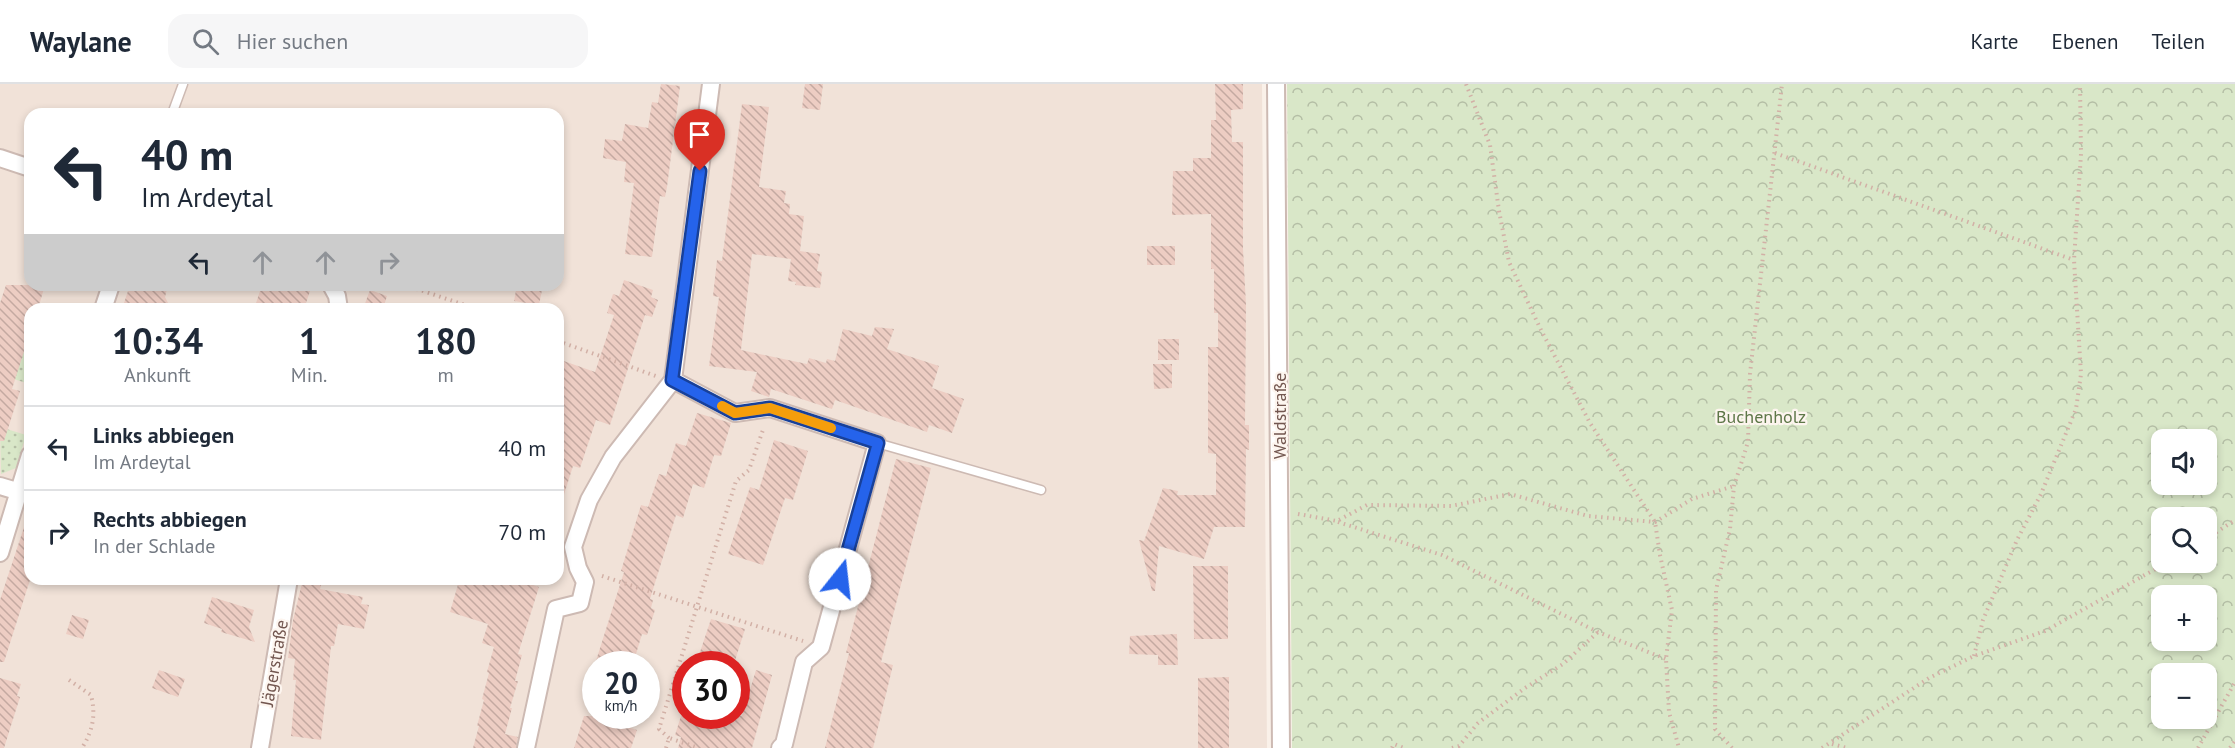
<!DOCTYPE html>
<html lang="de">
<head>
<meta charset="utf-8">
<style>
  body { margin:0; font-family:"PT Sans",sans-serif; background:#f6f6f7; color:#1f2937; height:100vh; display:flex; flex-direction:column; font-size:22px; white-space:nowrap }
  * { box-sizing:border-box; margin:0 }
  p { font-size:20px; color:#747a83 }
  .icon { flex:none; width:33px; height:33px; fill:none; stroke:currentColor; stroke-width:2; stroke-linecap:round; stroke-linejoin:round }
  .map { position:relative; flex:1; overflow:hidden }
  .sheet { position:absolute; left:24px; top:219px; width:540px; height:282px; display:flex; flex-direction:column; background:#fff; border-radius:18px; box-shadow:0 3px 9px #0003 }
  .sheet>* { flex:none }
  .banner { position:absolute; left:24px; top:24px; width:540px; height:183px; border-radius:18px; box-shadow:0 3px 9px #0003; background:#fff; color:#1f2937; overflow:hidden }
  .controls { position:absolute; left:2151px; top:345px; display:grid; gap:12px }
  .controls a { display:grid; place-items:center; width:66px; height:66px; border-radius:12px; background:#fff; box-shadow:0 3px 9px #0003; font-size:30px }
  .speed { position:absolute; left:582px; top:567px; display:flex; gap:12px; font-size:30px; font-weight:700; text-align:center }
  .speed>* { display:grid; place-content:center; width:78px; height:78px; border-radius:50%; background:#fff; box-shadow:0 3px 9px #0003; line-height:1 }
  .speed small { font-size:15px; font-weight:400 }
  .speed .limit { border:9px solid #d22; background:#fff; color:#111 }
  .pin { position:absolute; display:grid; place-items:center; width:51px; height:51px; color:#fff; margin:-62px -26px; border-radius:50% 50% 50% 0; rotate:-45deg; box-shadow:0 0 6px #0007 }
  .pin .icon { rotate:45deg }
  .me { position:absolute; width:66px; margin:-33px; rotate:16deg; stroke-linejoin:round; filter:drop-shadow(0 0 4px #0008) }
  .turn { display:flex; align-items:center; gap:21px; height:126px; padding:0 18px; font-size:27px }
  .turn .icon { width:78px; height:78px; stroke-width:2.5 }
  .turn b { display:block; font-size:42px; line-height:51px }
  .lanes { display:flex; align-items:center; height:57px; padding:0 18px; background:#0003; justify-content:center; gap:30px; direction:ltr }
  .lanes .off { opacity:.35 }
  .eta { display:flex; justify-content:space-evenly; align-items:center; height:102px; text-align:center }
  .eta b { font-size:36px; font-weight:700; line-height:42px }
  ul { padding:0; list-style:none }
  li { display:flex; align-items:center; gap:18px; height:84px; padding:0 18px; border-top:2px solid #e0e1e3 }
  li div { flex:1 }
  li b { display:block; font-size:22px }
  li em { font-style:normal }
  header { display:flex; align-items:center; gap:36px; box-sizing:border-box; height:84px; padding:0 30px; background:#fff; border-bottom:2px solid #e0e1e3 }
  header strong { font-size:28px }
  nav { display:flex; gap:33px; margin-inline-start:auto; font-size:21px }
  .search { width:420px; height:54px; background:#f6f6f7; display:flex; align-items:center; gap:15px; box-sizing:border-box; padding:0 21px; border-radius:18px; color:#747a83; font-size:22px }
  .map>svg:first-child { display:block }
  .residential { fill:#f1e2d8; fill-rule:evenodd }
  .grass { fill:url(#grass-dots) }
  .forest { fill:url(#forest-crowns); fill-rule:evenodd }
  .building { fill:url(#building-back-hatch) }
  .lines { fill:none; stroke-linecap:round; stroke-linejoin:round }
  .service-casing { stroke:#cdbab3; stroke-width:11 }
  .minor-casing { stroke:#cdbab3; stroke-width:20 }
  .path { stroke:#d2b0a6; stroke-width:4; stroke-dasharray:1.5 4.5; stroke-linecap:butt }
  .service { stroke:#fff; stroke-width:8 }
  .minor { stroke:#fff; stroke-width:16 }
  .route-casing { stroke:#184099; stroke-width:15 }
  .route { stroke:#2563eb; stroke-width:10 }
  .slow { stroke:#f59e0b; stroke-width:10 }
  .labels { text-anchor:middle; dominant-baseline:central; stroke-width:4.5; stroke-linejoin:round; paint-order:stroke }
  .street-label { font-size:18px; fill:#72564f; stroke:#fdf5ef }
  .park-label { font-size:18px; fill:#5e7748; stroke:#fdf5ef }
</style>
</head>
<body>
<header>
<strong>Waylane</strong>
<div class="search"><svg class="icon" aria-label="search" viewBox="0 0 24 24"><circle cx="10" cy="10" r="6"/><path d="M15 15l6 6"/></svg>Hier suchen</div>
<nav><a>Karte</a><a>Ebenen</a><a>Teilen</a></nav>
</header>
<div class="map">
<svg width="2235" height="664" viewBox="0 0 2235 664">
  <defs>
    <pattern id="grass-dots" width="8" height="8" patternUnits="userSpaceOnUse" patternTransform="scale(1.5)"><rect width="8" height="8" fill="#d9e7c8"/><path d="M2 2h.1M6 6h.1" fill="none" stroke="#b4bea5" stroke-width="1.8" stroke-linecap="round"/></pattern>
    <pattern id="forest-crowns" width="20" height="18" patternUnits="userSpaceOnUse" patternTransform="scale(1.5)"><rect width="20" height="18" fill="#d9e7c8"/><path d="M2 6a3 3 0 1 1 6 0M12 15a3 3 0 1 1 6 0" fill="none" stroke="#b4bea5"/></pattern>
    <pattern id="building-back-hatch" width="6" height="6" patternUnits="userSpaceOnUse" patternTransform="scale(1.5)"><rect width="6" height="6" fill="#edcdc3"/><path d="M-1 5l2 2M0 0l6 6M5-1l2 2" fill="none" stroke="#c4a9a1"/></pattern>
  </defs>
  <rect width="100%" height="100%" fill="#faf1e9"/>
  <path class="residential" d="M0 0H1262L1267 664H0ZM30 30H558V201H30ZM30 225H558V495H30ZM596 580H646V632H596ZM686 580H736V632H686Z"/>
  <path class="grass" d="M0 253 30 263V300L0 291Z
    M0 343 26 351 16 384 1 390Z"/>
  <path class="forest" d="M1287 0H2235V664H1292ZM2162 356H2206V400H2162ZM2162 434H2206V478H2162ZM2162 512H2206V556H2162ZM2162 590H2206V634H2162Z"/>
  <path class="building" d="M661 0 680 2 667 103 665 113 660 112 652 173 625 170 634 99 624 98 626 78 603 74 605 55 622 57 625 40 648 44 652 18 658 19Z
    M805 0H823L820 26 802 24Z
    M1215 0H1243V25L1231 26 1232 58H1243V165L1246 221 1245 341H1249V366L1246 365 1245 443H1214L1204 475 1159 462 1155 507H1152L1139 456 1144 457 1163 404 1178 407 1177 411H1216V370L1208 369V263H1218V229H1214V185H1211V130L1172 131 1173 87H1193V74H1211V36H1216Z
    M742 20 769 23 759 103 786 107 784 119 790 120 789 130 804 132 800 167 820 170 817 187 822 188 820 204 795 201 796 198 788 197 791 175 752 170 741 266 807 280 809 274 826 279 827 275 835 277 843 245 872 252 875 243 894 245 887 265 939 282 932 304 964 315 952 349 929 341 927 348 835 316 832 325 771 305 769 313 751 307 757 288 709 282 719 213 713 212 717 176 722 177Z
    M1147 162H1175V181H1147Z
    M624 196 653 206 651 213 658 216 652 233 645 231 610 341 596 336 580 384 573 382 562 417 558 416V275L595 288 614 231 607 229 613 210 619 212Z
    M6 201H45L38 225H30V249L12 305 20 307 4 357H0V219Z
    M130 201H168L165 213 171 225H133L123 222Z
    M262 201H291L310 207 304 225H254Z
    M517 201H543L539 221 514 217Z
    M370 206 387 212 383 225H363Z
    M1158 255H1179V276H1158Z
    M1153 280H1172V304L1154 305Z
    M697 329 731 339 721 372 714 371 704 404 693 400 683 434 676 431 650 515 653 516 651 524 655 526 647 551 642 550 633 580H595L624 488 621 487 641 421 648 423 659 390 666 392 676 359 686 362Z
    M774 356 808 367 793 416 785 414 763 481 728 470 750 403 759 406Z
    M896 375 931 384 881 578 893 581 873 664H825L849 569H846Z
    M27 434H30V496L4 578H0V516Z
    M1193 482H1228V555H1194Z
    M303 495H320L319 498H322L320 505 363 513 361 520 369 521 364 545 338 540 334 562H331L321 656 291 652 296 596H293L295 575 288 574 293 536Z
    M468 495H502L516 500 518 496 539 503 518 570 522 571 515 597H518L510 624H512L505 650 518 653 516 664H473L479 642H477L484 616 482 615 489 589 487 588 494 563 482 559 488 540 450 528 459 497 466 500Z
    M212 513 254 526 249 543 255 558 221 548 222 545 204 539Z
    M72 531 89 536 83 555 66 550Z
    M711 535 745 545 734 580H696Z
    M1177 550 1178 581H1158V571L1129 570 1130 552Z
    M159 586 185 595 178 613 152 604Z
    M756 586 772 591 752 664H678L681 653 675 651 681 632H742Z
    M1229 593V664H1198V594Z
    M0 594 21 600 17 612 20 613 4 664H0Z
    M584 632H621L618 640 637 646 631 664H574Z"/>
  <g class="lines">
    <defs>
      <path id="service" d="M172 30 183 0
        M877 359 1041 406"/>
      <path id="minor" d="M1276 0 1281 664
        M0 74 30 84
        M331 201 337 212 339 225
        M103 225 111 201
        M673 296 735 329 770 324 877 359 821 563 804 578 784 660 780 664
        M0 402 30 411
        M0 469 30 371
        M260 664 289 495
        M526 664 556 525 580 519 585 498 578 484 573 463 589 416 613 373 673 296 711 0"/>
    </defs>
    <use href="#service" class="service-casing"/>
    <use href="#minor" class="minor-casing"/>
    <path class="path" d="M1466 0 1490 61 1499 127 1509 178 1541 246 1590 339 1655 438 1660 471 1672 526 1666 575 1669 628 1679 664
      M1775 69 2074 176
      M405 201 477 225
      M558 257 656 292
      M1298 430 1337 437 1367 421 1451 422 1510 410 1588 432 1655 438 1692 415 1734 402
      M1338 438 1442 471 1598 548 1666 575
      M2206 455 2235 436
      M602 492 803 557
      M1974 572 1983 536 2017 456 2041 410 2076 325 2081 290 2074 176 2081 70 2080 0
      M69 596 91 611C96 631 93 646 82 664
      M669 654 659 645 736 397 749 386 764 343
      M1832 660 1847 664
      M666 664 669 654 699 664
      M1392 664 1394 660 1404 664
      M1452 664 1459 662 1478 639 1525 604 1563 580 1598 548
      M1732 664 1715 645 1716 506 1730 445 1734 402 1748 358 1750 290 1782 0
      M1822 664 1929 594 1974 572 2045 547 2168 478
      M2198 664 2235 598
      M2230 664 2235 657"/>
    <use href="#service" class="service"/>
    <use href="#minor" class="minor"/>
  </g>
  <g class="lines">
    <defs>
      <path id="route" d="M700 87 672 296 735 329 770 324 878 359 840 495"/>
    </defs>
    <use href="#route" class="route-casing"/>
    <use href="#route" class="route"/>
    <path class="slow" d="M722 322 735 329 770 324 831 344"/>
  </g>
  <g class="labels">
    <g class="street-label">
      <text transform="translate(1279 332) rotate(-90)">Waldstraße</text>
      <text transform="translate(274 579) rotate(-80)">Jägerstraße</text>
    </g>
    <g class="park-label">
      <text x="1761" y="332">Buchenholz</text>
    </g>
  </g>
</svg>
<div class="controls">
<a><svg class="icon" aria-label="sound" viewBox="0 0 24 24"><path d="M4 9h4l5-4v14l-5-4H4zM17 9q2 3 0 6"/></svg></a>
<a><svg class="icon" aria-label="search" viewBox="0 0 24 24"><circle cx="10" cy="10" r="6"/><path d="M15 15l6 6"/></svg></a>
<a>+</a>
<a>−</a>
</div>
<div class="speed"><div>20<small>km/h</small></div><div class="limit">30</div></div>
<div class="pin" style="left:700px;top:87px;background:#d93025"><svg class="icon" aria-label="arrive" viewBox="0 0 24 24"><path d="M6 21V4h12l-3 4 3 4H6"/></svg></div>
<svg class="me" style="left:840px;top:495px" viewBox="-20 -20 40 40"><circle r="19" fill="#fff"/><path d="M0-13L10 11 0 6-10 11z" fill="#2563eb"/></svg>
<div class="banner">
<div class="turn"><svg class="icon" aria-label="left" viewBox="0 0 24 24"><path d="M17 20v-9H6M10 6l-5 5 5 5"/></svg><div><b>40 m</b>Im Ardeytal</div></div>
<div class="lanes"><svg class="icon" aria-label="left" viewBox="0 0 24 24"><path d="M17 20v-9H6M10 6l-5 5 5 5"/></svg><svg class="icon off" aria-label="ahead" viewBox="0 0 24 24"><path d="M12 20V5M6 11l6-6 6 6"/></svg><svg class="icon off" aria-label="ahead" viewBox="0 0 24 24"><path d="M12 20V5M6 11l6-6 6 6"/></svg><svg class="icon off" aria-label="right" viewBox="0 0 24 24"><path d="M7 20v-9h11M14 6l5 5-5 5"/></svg></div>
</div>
<section class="sheet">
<div class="eta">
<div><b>10:34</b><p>Ankunft</p></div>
<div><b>1</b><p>Min.</p></div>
<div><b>180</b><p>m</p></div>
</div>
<ul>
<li><svg class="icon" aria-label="left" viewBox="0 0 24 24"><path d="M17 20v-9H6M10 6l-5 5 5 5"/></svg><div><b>Links abbiegen</b><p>Im Ardeytal</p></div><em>40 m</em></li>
<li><svg class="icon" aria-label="right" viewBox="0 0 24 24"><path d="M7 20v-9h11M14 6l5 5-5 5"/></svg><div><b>Rechts abbiegen</b><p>In der Schlade</p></div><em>70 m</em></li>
</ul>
</section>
</div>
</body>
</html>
